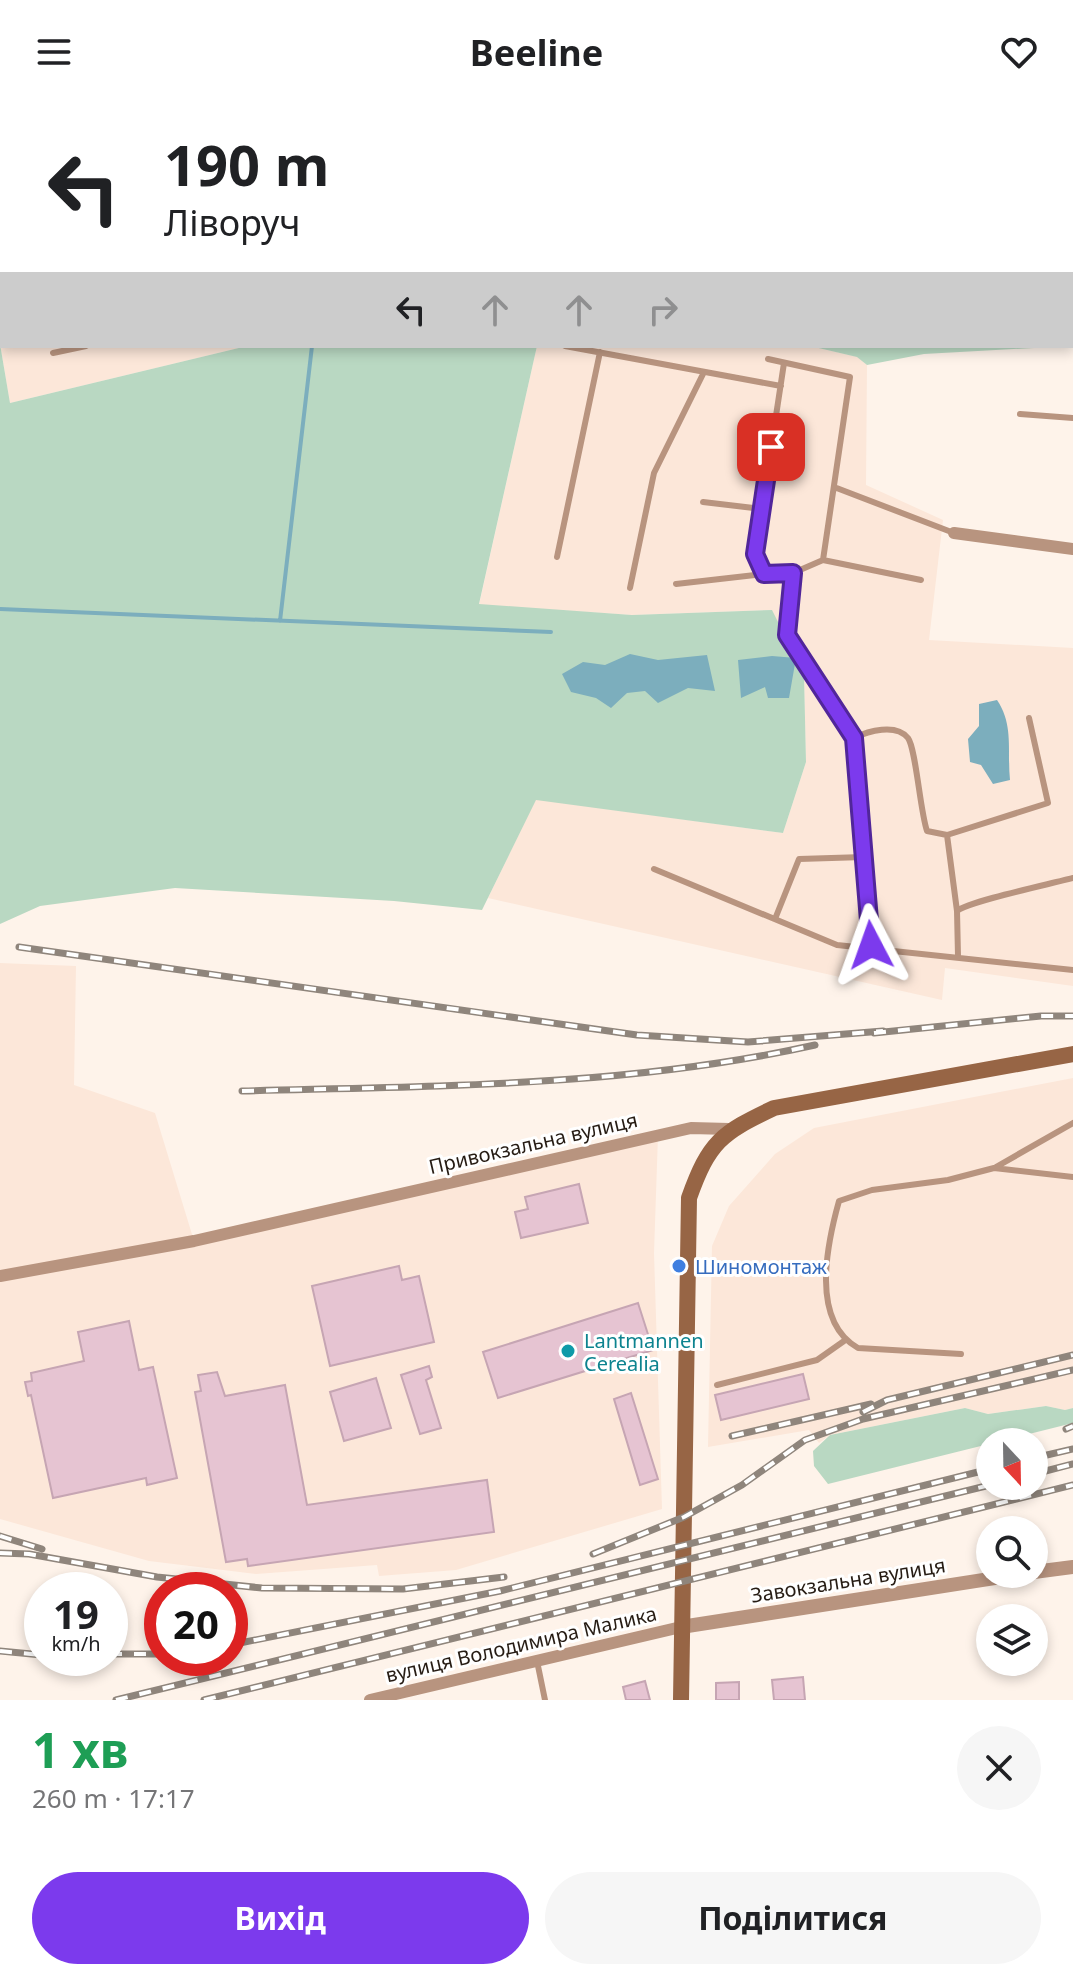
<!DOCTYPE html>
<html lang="uk">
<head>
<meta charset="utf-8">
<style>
  body { margin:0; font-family:"Noto Sans",sans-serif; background:#f6f6f6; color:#202124; height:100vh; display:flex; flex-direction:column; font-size:30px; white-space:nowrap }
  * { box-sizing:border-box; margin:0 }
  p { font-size:26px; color:#757577 }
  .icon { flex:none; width:44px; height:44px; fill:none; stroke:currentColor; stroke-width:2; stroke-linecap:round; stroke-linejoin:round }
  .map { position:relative; height:1596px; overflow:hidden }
  .panel { display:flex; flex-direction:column; background:#fff; flex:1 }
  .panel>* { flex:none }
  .banner { position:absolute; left:0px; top:0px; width:1074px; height:244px; box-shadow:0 4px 12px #0003; background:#fff; color:#202124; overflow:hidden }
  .needle { width:52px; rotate:158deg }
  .fabs { position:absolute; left:976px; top:1324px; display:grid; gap:16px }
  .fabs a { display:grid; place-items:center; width:72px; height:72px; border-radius:50%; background:#fff; box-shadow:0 4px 12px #0003; font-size:40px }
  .speed { position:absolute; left:24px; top:1468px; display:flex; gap:16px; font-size:40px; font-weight:700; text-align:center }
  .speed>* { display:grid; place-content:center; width:104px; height:104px; border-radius:50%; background:#fff; box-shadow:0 4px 12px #0003; line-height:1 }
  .speed small { font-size:20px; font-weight:400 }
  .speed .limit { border:12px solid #d22; background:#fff; color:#111 }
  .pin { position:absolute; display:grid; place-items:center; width:68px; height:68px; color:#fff; margin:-34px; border-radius:16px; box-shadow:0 4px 12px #0006 }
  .me { position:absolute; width:88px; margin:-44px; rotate:356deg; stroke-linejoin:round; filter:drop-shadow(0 0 6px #0008) }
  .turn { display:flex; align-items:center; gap:28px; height:168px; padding:0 32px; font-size:36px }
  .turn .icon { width:104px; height:104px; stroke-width:2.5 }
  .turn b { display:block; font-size:56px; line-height:68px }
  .lanes { display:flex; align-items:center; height:76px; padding:0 32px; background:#0003; justify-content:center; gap:40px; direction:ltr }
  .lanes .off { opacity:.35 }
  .round { display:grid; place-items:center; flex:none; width:84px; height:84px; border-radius:42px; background:#f6f6f6 }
  .overview { display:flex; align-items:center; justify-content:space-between; height:136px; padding:0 32px }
  h1 { font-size:48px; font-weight:700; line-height:60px; color:#1e9e55 }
  .cta { display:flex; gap:16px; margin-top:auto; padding:16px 32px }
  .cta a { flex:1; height:92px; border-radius:48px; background:#7c3aed; color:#fff; font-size:32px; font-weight:700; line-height:92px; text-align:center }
  .cta a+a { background:#f6f6f6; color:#202124 }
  header { display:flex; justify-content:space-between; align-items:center; height:104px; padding:0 32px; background:#fff; font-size:36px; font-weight:700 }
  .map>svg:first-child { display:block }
  .industrial { fill:#fce7d9 }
  .green { fill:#b9d8c2 }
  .water { fill:#7caebd }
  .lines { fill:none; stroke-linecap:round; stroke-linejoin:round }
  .stream { stroke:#7caebd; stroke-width:4 }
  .building { fill:#e6c4d2; stroke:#c6a5b3; stroke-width:2 }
  .service { stroke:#b8947f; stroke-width:6 }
  .minor { stroke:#b8947f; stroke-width:12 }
  .tertiary { stroke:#b8947f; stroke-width:14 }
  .secondary { stroke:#976545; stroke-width:16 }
  .rail-casing { stroke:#8f857c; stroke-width:7 }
  .rail { stroke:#fff; stroke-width:4; stroke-dasharray:12; stroke-linecap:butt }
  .route-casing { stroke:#51269a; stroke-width:20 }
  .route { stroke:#7c3aed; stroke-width:14 }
  .shop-dot { fill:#3f7fe0; stroke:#fff; stroke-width:3 }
  .culture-dot { fill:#0f9aa8; stroke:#fff; stroke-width:3 }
  .labels { text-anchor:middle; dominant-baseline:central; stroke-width:6; stroke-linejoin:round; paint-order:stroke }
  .street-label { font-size:20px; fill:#261c14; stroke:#fff }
  .shop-label { font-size:20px; fill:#366cbe; stroke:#fff; text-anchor:start }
  .culture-label { font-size:20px; fill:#0d838f; stroke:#fff; text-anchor:start }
</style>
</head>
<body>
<header><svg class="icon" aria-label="menu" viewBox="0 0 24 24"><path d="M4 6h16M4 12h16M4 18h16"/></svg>Beeline<svg class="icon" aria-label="heart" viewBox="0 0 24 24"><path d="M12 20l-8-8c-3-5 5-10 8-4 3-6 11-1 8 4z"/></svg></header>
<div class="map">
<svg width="1073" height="1596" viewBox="0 0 1073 1596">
  <rect width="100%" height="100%" fill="#fef3ea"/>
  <path class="industrial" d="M2 224V242H247L10 299 0 240Z
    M537 242H810L858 253 867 261 866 381 943 416 929 536 1073 544V882L945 864 942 896 488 794 536 695 783 729 806 658 804 570 771 506 632 511 479 501Z
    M0 859 76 862 74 981 155 1009 194 1137 658 1031 654 1149 662 1405 456 1466 379 1472 377 1461 256 1470 149 1457 0 1415Z
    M1073 974V1304L1065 1306 1046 1302 988 1310 965 1304 830 1331 819 1339 809 1326 708 1343 712 1142 729 1102 775 1050 814 1024Z"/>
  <path class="green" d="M221 0H1073V242L1072 2Z
    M0 240 10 299 247 242H537L479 500 632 511 772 506 804 570 806 658 783 729 536 696 482 806 394 797 175 784 40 802 0 820Z
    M810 242H1070L924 250 867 261 857 253Z
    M1046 1302 1065 1306 1073 1304V1319L828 1380 814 1362 813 1347 830 1331 965 1304 988 1310Z"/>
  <path class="water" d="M630 550 658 556 707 551 715 587 688 584 658 599 645 587 627 589 611 604 596 594 571 588 562 570 583 558 605 561Z
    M772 552 796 554 789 594H768L765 583 741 594 738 556Z
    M997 596C1014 621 1007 647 1010 676L993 680 981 661 970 658 968 635 979 622V600Z"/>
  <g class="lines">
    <path class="stream" d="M340 2V0
      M0 505 551 528
      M280 517 312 242"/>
  </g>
  <path class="building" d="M579 1080 588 1119 521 1134 515 1108 528 1105 525 1093Z
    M399 1162 402 1176 419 1172 434 1238 330 1262 312 1182Z
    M638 1199 653 1246 498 1294 483 1248Z
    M129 1217 139 1266 153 1263 177 1374 147 1381 146 1374 53 1394 31 1291 28 1292 25 1278 32 1277 31 1269 84 1257 78 1228Z
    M429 1262 432 1273 426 1276 441 1324 420 1330 401 1271Z
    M217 1268 225 1292 285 1281 307 1401 487 1376 494 1428 248 1462 247 1455 226 1458 195 1288 201 1287 198 1271Z
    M803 1270 809 1295 721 1316 715 1291Z
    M376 1274 391 1324 344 1337 330 1288Z
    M631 1289 658 1375 640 1381 614 1295Z
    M803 1573 805 1596H774L772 1576Z
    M645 1577 650 1596H626L623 1583Z
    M739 1578V1596H716V1579Z"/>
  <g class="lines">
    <path class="service" d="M177 0V2
      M565 242 781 282
      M53 249 86 242
      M768 255 850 273 823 456
      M784 259 755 450 764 470 793 469 823 456 921 476
      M1020 310 1073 314
      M834 383 954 429
      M703 398 762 405
      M557 453 600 248
      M793 469 787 531 854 634 871 841
      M676 480 764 470
      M630 484 654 369 704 268
      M854 634C868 627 896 619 908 634 916 645 920 707 927 727L947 731 1048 699 1029 614
      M947 731 957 807
      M654 765 837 841 1073 866
      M775 815 799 755 864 753
      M958 852 957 807C969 797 1051 780 1073 774
      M996 1063 1073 1019
      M961 1250 858 1244C810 1217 827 1140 839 1097L872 1086 948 1076 994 1064 1073 1073
      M717 1281 817 1256 844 1237
      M537 1557 545 1596"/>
    <path class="minor" d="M954 429 1073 445
      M0 1172 194 1137 691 1024 729 1025
      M370 1596 681 1523"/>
    <path class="tertiary" d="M1034 1468 1073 1463
      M681 1523 1021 1470"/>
    <path class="secondary" d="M681 1596 689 1094C709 1038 721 1029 774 1004L1073 950"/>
    <defs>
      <path id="rail" d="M19 843 637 931 748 938 883 927
        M874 929 1041 912H1073
        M242 987C435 982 627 983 815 941
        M863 1308 887 1296 1073 1251
        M1066 1325 1073 1322
        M732 1332 871 1300
        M1034 1354 1073 1345
        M1034 1370 1073 1360
        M0 1432 42 1445
        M0 1449 29 1450 157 1473 262 1484 403 1485 504 1473
        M593 1450 684 1413 742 1381 805 1336 863 1315 1073 1266
        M230 1541 500 1487 990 1365
        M0 1547 42 1551
        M110 1550H162
        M116 1596 990 1381
        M204 1596 1073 1381"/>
    </defs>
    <use href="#rail" class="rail-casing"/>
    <use href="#rail" class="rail"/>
  </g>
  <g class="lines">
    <defs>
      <path id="route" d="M771 343 755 450 764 470 793 469 787 531 854 634 871 841"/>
    </defs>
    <use href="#route" class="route-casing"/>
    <use href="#route" class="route"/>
  </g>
  <circle class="shop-dot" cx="679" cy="1162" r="8"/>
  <circle class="culture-dot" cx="568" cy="1247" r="8"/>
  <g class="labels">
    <g class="street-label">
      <text transform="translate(533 1039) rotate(-13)">Привокзальна вулиця</text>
      <text transform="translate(848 1476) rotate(-9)">Завокзальна вулиця</text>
      <text transform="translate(521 1540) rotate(-13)">вулиця Володимира Малика</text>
    </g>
    <g class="shop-label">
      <text x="695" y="1162">Шиномонтаж</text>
    </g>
    <g class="culture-label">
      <text x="584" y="1236">Lantmannen<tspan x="584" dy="23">Cerealia</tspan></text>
    </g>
  </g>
</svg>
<div class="fabs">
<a><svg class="needle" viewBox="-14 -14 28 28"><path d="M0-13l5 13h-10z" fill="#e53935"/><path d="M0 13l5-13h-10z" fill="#757577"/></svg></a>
<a><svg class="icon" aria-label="search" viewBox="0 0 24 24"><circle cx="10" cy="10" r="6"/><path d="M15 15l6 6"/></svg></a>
<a><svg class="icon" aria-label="layers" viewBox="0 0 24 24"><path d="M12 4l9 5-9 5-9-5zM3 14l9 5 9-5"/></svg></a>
</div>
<div class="speed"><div>19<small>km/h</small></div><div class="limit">20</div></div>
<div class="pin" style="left:771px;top:343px;background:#d93025"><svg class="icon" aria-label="arrive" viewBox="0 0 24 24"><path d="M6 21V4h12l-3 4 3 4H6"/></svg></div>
<svg class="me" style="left:871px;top:841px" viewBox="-20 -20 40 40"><path d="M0-17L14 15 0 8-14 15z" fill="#7c3aed" stroke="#fff" stroke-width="4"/></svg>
<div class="banner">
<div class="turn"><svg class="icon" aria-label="left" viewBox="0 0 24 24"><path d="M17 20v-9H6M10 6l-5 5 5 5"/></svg><div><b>190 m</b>Ліворуч</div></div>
<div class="lanes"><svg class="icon" aria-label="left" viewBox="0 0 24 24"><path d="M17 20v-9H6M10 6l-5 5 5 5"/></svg><svg class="icon off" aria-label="ahead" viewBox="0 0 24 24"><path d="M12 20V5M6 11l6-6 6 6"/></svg><svg class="icon off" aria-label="ahead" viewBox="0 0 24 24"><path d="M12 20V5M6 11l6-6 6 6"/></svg><svg class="icon off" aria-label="right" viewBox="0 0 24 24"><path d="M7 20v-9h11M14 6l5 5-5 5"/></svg></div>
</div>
</div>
<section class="panel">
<div class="overview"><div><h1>1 хв</h1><p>260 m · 17:17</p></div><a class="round"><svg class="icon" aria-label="close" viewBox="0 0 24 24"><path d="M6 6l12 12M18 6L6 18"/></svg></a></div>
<div class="cta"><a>Вихід</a><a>Поділитися</a></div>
</section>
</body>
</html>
